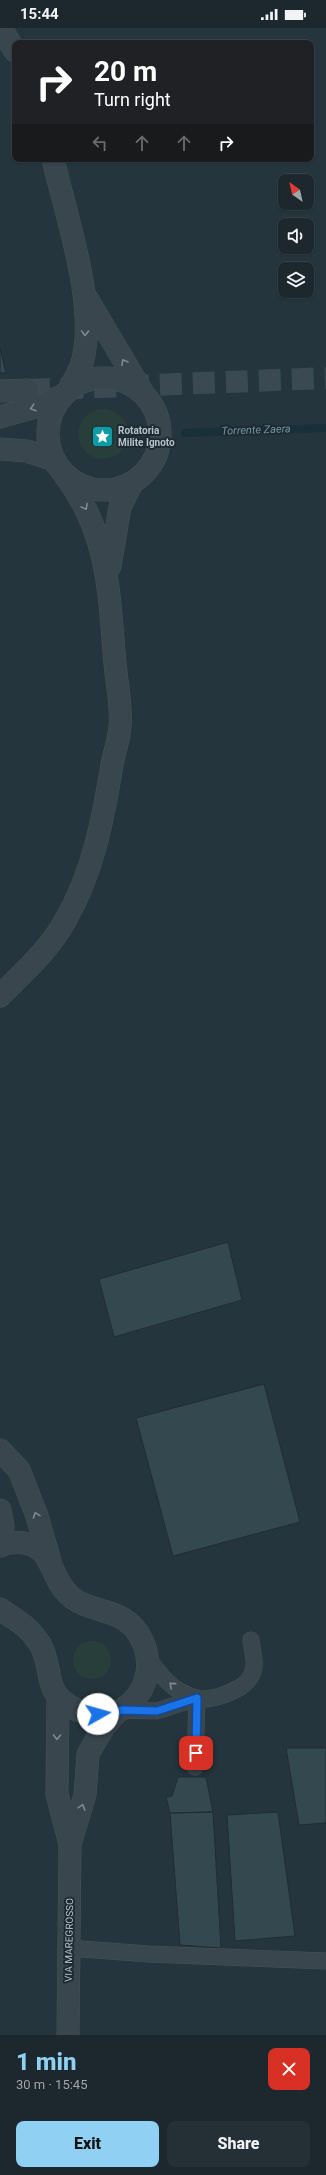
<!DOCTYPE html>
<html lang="en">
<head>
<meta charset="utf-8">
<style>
  body { margin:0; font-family:Roboto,sans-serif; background:#253036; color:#f1f3f6; height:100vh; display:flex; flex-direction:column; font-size:15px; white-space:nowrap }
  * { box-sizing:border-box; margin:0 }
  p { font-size:13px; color:#a0a6aa }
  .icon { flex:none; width:22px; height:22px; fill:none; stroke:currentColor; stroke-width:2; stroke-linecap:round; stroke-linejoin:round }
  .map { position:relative; height:2007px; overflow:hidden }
  .sheet { display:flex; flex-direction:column; background:#1c282e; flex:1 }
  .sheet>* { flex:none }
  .guide { position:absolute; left:12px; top:12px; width:302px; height:122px; border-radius:8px; box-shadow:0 1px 3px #0004,0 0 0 1px #3a444a; background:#202124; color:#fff; overflow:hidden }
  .needle { width:26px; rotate:326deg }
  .fabs { position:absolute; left:278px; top:146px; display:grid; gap:8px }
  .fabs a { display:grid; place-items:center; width:36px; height:36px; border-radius:8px; background:#1c282e; box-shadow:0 1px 3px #0004,0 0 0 1px #3a444a; font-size:20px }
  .pin { position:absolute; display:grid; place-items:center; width:34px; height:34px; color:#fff; margin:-17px; border-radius:8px; box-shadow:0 2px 6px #0006 }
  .me { position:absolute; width:44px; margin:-22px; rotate:83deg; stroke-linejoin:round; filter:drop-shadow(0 0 3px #0008) }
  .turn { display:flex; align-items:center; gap:14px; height:84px; padding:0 16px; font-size:18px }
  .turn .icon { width:52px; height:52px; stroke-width:2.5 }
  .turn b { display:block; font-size:28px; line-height:34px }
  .lanes { display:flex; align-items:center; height:38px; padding:0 16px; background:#0003; justify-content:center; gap:20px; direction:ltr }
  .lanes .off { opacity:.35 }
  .round { display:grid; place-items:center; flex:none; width:42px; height:42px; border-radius:8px; background:#253036 }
  .head { display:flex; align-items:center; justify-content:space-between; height:68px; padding:0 16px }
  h1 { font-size:24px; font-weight:800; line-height:30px; color:#8fd0f3 }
  .cta { display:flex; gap:8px; margin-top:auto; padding:8px 16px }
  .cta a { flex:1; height:46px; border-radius:8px; background:#8fd0f3; color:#111; font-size:16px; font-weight:800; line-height:46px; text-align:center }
  .cta a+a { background:#253036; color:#f1f3f6 }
  .status { display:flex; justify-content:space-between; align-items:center; height:28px; padding:0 20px; background:#1c282e; direction:ltr }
  .status svg { height:11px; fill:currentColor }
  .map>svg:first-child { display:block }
  .green { fill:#273e3a }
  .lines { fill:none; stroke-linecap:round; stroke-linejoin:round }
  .stream { stroke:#192f3a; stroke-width:8 }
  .building { fill:#344850; stroke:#202d34 }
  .minor-tunnel { stroke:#3b4a52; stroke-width:22; stroke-dasharray:22 11; stroke-linecap:butt }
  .service-casing { stroke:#455259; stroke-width:17 }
  .minor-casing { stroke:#455259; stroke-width:23 }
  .service { stroke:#39464d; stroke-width:16 }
  .minor { stroke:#39464d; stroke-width:22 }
  .oneway { stroke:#7d8a91 }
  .route-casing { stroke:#114b97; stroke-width:10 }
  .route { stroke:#1a73e8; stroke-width:7 }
  .labels { text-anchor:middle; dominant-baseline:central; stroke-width:4; stroke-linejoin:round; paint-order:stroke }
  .poi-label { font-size:10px; font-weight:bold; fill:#b5c1c8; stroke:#1e2b32; text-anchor:start }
  .street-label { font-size:10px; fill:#b5c1c8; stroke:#1e2b32 }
  .water-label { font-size:11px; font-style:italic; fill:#6f95a5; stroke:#1e2b32 }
</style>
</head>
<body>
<div class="status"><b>15:44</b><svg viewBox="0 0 49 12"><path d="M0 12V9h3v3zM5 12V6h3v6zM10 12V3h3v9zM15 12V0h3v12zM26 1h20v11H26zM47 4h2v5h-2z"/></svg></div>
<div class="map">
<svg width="326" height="2007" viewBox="0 0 326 2007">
  <rect width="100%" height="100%" fill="#25353d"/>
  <path class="green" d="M78 406a25 25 0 1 1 50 0a25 25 0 1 1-50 0Z
    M73 1632a19 19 0 1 1 38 0a19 19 0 1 1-38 0Z"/>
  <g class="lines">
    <path class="stream" d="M185 405 326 400"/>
  </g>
  <path class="building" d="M0 320 6 345H0Z
    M228 1214 242 1272 114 1309 99 1251Z
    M264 1356 300 1494 173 1528 136 1390Z
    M286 1720H326V1795L299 1797Z
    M178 1749H206L213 1784 170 1785 166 1769 172 1768Z
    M213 1784 221 1920 180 1917 170 1785Z
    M278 1784 295 1908 235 1913 227 1787Z"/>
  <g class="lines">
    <path class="minor-tunnel" d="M28 362 326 350"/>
    <defs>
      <path id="service" d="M145 1626C154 1639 165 1654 178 1662 183 1665 190 1668 195 1670 211 1674 246 1662 252 1646 257 1636 252 1622 251 1612
        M123 1682 157 1683 197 1670 195 1739
        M68 1920 149 1926 326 1933"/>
      <path id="minor" d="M1 0 15 23
        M53 131C66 188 98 279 82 335 79 345 73 354 68 363
        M85 267 143 365
        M48 406a56 56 0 1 1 112 0a56 56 0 1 1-112 0Z
        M0 363 28 362
        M0 389 36 379 64 367
        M0 421 27 423 54 432
        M110 538 120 479 132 455
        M0 968C23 945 49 922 65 893 93 845 103 791 112 737 114 725 119 712 120 699 122 679 117 656 115 636 109 565 109 505 64 446
        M0 1422 19 1442 37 1488 50 1533
        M0 1482 3 1499 0 1511
        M0 1518C8 1514 15 1514 24 1515 53 1519 50 1550 69 1567 88 1585 117 1579 135 1601 170 1646 127 1709 71 1679 42 1663 54 1640 40 1616 28 1597 17 1593 0 1581
        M58 1670 57 1766 70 1816
        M68 2007 70 1816 85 1767 88 1726 103 1700 117 1684"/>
    </defs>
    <use href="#service" class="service-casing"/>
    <use href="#minor" class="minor-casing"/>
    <use href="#service" class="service"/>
    <use href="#minor" class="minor"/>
  </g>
  <defs><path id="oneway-chevron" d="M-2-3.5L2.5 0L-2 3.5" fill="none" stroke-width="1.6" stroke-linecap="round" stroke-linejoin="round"/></defs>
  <g class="oneway">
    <use href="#oneway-chevron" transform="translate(85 305) rotate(92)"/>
    <use href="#oneway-chevron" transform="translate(124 334) rotate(-120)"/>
    <use href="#oneway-chevron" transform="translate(33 380) rotate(162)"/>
    <use href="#oneway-chevron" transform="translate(85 479) rotate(62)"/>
    <use href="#oneway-chevron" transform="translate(36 1487) rotate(-110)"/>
    <use href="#oneway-chevron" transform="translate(172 1657) rotate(-139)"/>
    <use href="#oneway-chevron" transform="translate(57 1709) rotate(91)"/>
    <use href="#oneway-chevron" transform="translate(82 1779) rotate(-73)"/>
  </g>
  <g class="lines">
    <defs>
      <path id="route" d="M98 1686H110L122 1682 157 1683 197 1670 196 1725"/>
    </defs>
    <use href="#route" class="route-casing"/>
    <use href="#route" class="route"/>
  </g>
  <defs>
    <symbol id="sight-square" viewBox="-11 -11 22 22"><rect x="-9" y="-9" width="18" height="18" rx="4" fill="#0f9aa8" stroke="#1e2b32"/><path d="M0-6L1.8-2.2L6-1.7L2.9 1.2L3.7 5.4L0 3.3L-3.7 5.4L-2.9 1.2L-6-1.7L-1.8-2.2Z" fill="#fff"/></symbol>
  </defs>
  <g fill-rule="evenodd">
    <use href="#sight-square" x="90" y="396" width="25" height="25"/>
  </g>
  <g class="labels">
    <g class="poi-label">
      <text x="118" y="402">Rotatoria<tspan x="118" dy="12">Milite Ignoto</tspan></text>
    </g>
    <g class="street-label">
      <text transform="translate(69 1912) rotate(-89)">VIA MAREGROSSO</text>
    </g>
    <g class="water-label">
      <text transform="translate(256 402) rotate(-2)">Torrente Zaera</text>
    </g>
  </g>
</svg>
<div class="fabs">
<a><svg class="needle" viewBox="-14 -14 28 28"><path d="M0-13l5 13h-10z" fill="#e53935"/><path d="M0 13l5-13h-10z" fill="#a0a6aa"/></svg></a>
<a><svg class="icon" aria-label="sound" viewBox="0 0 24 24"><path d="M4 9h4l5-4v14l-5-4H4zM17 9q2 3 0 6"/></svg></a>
<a><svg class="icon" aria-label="layers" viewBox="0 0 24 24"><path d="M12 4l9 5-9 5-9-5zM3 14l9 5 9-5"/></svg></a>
</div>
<div class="pin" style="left:196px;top:1725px;background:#d93025"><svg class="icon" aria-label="arrive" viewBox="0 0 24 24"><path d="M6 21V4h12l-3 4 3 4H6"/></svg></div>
<svg class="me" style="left:98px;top:1686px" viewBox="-20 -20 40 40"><circle r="19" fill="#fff"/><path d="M0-13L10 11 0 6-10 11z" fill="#1a73e8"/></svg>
<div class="guide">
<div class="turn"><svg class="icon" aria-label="right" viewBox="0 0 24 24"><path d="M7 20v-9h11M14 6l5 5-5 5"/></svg><div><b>20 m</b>Turn right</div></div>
<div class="lanes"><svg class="icon off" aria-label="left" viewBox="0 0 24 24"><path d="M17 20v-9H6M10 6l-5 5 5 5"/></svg><svg class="icon off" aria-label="ahead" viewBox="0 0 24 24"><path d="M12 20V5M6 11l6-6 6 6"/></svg><svg class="icon off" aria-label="ahead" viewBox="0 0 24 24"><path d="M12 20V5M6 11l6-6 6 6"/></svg><svg class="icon" aria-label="right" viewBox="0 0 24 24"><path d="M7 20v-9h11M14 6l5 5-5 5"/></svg></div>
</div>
</div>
<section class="sheet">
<div class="head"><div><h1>1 min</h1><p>30 m · 15:45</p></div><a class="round" style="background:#d93025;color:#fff"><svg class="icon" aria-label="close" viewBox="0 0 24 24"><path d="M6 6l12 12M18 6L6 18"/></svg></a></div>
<div class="cta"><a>Exit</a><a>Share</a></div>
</section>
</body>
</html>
